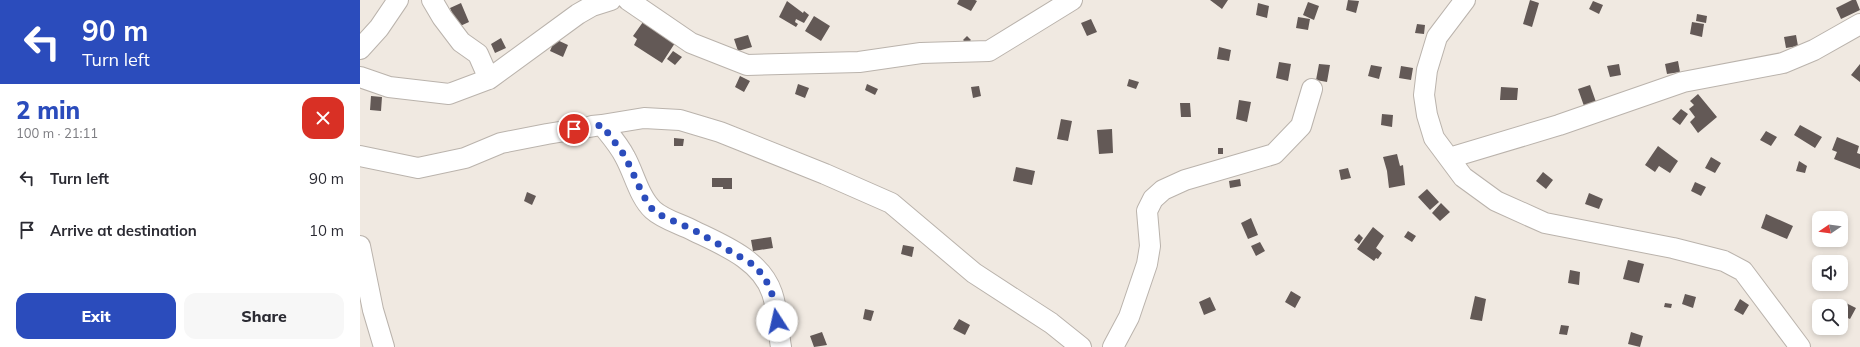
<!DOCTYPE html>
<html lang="en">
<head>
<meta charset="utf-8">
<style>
  body { margin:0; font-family:Mulish,sans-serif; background:#f7f7f7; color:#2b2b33; height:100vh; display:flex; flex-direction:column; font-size:15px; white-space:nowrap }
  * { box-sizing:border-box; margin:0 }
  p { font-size:13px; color:#7c7c81 }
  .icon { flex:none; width:22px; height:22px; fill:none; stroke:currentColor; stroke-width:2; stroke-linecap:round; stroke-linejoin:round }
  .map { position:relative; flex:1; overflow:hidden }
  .details { display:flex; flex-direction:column; background:#fff; width:360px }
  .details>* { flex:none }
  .guide { background:#2b4cbc; color:#fff; overflow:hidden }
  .needle { width:26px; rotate:257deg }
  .fabs { position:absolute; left:1452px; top:211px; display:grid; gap:8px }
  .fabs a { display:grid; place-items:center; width:36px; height:36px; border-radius:8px; background:#fff; box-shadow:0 2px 6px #0003; font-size:20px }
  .pin { position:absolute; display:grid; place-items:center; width:34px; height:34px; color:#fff; margin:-17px; border:2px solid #fff; border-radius:50%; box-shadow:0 1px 4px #0007 }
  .me { position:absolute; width:44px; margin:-22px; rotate:350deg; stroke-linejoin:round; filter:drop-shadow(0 0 3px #0008) }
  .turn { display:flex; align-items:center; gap:14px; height:84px; padding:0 16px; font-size:18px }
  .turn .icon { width:52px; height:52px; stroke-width:2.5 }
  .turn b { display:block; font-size:28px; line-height:34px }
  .round { display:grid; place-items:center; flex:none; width:42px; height:42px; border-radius:12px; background:#f7f7f7 }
  .headline { display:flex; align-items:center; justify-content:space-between; height:68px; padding:0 16px }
  h1 { font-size:24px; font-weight:800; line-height:30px; color:#2b4cbc }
  .button { display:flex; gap:8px; margin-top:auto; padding:8px 16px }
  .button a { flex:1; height:46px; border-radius:12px; background:#2b4cbc; color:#fff; font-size:16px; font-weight:800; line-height:46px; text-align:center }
  .button a+a { background:#f7f7f7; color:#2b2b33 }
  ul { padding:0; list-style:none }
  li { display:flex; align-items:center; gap:12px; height:52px; padding:0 16px }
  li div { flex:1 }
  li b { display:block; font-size:15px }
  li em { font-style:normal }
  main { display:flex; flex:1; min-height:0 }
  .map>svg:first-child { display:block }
  .building { fill:#635956 }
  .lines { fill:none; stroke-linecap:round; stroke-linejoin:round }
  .minor-casing { stroke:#bab3ac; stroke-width:22 }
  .minor { stroke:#fff; stroke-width:20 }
  .route { stroke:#2b4cbc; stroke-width:7; stroke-dasharray:0 12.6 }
</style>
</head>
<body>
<main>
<section class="details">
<div class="guide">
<div class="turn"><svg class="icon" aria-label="left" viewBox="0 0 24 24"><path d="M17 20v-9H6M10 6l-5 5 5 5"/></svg><div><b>90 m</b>Turn left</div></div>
</div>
<div class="headline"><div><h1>2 min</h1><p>100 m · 21:11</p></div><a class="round" style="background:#d93025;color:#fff"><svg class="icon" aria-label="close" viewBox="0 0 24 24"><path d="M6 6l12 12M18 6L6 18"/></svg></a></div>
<ul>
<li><svg class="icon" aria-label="left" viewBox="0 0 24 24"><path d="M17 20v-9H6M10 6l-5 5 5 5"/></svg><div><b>Turn left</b></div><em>90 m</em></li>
<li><svg class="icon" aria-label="arrive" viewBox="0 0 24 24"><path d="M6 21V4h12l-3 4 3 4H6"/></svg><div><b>Arrive at destination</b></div><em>10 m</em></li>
</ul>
<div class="button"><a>Exit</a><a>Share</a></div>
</section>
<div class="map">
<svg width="1500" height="347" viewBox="0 0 1500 347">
  <rect width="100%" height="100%" fill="#f0e9e1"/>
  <path class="building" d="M599 0H615L617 1 611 11 597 4Z
    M850 0H868L862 9Z
    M988 0 999 1 996 13 986 10Z
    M1170 0 1179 3 1172 27 1163 24Z
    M1492 0H1496L1500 10 1481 19 1476 8Z
    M427 1 443 13 444 11 449 15 444 23 436 19 435 22 438 24 436 27 419 17Z
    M1233 1 1243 5 1239 14 1229 9Z
    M948 2 959 6 954 20 943 15Z
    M101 3 109 22 98 27 90 8Z
    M898 3 909 6 907 18 896 15Z
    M1337 14 1347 16 1346 23 1336 21Z
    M454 16 470 26 461 41 445 31Z
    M938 17 950 19 948 30 936 28Z
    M731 19 737 32 727 36 721 23Z
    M283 22 315 43 302 63 274 45 277 39 273 36Z
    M1332 22 1344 24 1342 37 1330 34Z
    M1057 24 1065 25 1064 34 1055 33Z
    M388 35 392 47 378 51 374 39Z
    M1436 35 1438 46 1426 48 1424 37Z
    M607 36 611 40 607 44 603 40Z
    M141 38 146 48 135 53 131 44Z
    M195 39 208 45 203 57 190 51Z
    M859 47 871 50 869 61 857 59Z
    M313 51 322 57 315 65 307 59Z
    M1318 61 1320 72 1307 74 1305 64Z
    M919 62 931 64 928 81 916 78Z
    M959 64 970 65 967 82 956 80Z
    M1259 64 1261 75 1250 77 1247 66Z
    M1500 64V82L1491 75Z
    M1011 65 1022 67 1019 79 1008 76Z
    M1041 66 1053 68 1051 80 1039 78Z
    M380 76 390 81 384 92 375 87Z
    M769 79 779 82 776 89 767 86Z
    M438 84 449 88 445 98 435 94Z
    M507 84 518 89 515 95 505 90Z
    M1230 85 1236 102 1224 106 1218 89Z
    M619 86 621 96 613 98 611 87Z
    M1141 87 1158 88 1157 100H1140Z
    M1338 94 1357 117 1338 133 1330 122 1335 117 1329 109 1334 105 1330 101Z
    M11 96 22 97 21 111 10 110Z
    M879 100 891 102 887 122 876 119Z
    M820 103H830L831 117H821Z
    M1321 109 1328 114 1320 125 1312 119Z
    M1022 114 1033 115 1032 127 1021 125Z
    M701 119 712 121 708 141 697 139Z
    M1440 125 1462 137 1455 148 1434 135Z
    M752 129 753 153 739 154 737 130Z
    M1406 131 1417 137 1411 146 1400 140Z
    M1477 137 1499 146 1497 153 1500 154V169L1474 159 1477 152 1472 150Z
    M314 138 324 139 323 146H314Z
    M1298 146 1318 161 1310 173 1299 166 1295 172 1285 165Z
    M858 148H863V154H858Z
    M1037 154 1040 166 1043 165 1045 185 1029 188 1027 171 1023 157Z
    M1351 157 1361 163 1355 173 1345 168Z
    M1439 161 1447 166 1445 173 1436 171Z
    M656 167 675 171 672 185 653 181Z
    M988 168 991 178 981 180 979 170Z
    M1183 172 1193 180 1186 189 1176 181Z
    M352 178H372V189H363V187H352Z
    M880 179 881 186 870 188 869 181Z
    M1335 182 1346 187 1341 196 1331 191Z
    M1067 189 1079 202 1070 210 1058 197Z
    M167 192 176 196 172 205 164 201Z
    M1229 193 1243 199 1239 209 1225 204Z
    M1081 203 1090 212 1080 221 1072 213Z
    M1406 214 1433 226 1427 239 1401 228Z
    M891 218 898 235 888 239 881 223Z
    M1013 227 1024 236 1016 248 1022 253 1018 259 1016 258 1014 261 997 249Z
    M1048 231 1056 236 1052 242 1044 237Z
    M999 234 1003 238 999 244 994 240Z
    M411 237 413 248 393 251 391 240Z
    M900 242 905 251 896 256 891 246Z
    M543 245 554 247 552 257 541 254Z
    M1268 260 1284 264 1279 283 1263 279Z
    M1210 270 1220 272 1219 285 1208 283Z
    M931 291 941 297 935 308 925 302Z
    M1325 294 1336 297 1333 308 1322 304Z
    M1115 296 1126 299 1122 321 1110 319Z
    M850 297 856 310 844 315 839 302Z
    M1380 299 1389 305 1383 315 1374 310Z
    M1482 301 1496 308 1490 319 1481 315 1480 306Z
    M1305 303 1312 304 1311 308 1304 307Z
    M505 309 514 311 511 321 503 319Z
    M599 319 610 325 605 335 593 329Z
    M1201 325 1209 326 1207 335 1199 334Z
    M462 332 467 345 454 347 450 336Z
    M1271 332 1283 336 1280 347 1268 344Z"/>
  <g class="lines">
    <defs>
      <path id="minor" d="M72 0 82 17 101 42 118 54 129 79 218 14 232 6 251 0
        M268 0 331 43 387 65 499 62 561 53 629 51 712 0
        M1105 0 1077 37 1067 70 1064 95 1067 115 1074 138 1103 177 1136 201 1185 223 1313 248 1364 261 1383 271 1440 347
        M0 49 19 28 38 0
        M0 77 29 87 89 94 129 79
        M232 126 242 125C250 135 259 145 265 157 274 173 279 197 293 210 304 220 321 224 334 231 363 245 401 260 412 293 418 310 418 330 421 347
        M0 156 58 168 105 158 141 143 187 134 284 118 320 120 360 132 465 174 531 203 614 273 691 323 721 347
        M1089 158 1199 125 1323 82 1423 63 1454 50 1500 24
        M0 246 13 310 24 347
        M753 347 769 317 787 264 790 246 787 211 793 199 803 190 825 180 914 154 941 126 952 89"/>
    </defs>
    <use href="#minor" class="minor-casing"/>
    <use href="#minor" class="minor"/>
  </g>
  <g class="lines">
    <path class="route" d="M214 129 242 125 265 156 283 195 292 209 300 215 334 230 394 265 405 278 412 294 417 321"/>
  </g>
</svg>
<div class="fabs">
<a><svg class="needle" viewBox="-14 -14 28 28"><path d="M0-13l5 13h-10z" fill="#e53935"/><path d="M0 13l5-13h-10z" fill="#7c7c81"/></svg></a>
<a><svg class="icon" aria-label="sound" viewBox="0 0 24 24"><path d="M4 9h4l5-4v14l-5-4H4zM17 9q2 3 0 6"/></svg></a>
<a><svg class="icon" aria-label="search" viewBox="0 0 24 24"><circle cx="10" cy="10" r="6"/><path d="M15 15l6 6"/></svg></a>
</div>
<div class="pin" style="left:214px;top:129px;background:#d93025"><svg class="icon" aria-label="arrive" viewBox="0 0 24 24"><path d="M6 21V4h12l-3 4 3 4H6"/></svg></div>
<svg class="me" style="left:417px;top:321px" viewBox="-20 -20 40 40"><circle r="19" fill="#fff"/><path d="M0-13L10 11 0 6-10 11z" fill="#2b4cbc"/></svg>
</div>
</main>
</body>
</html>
